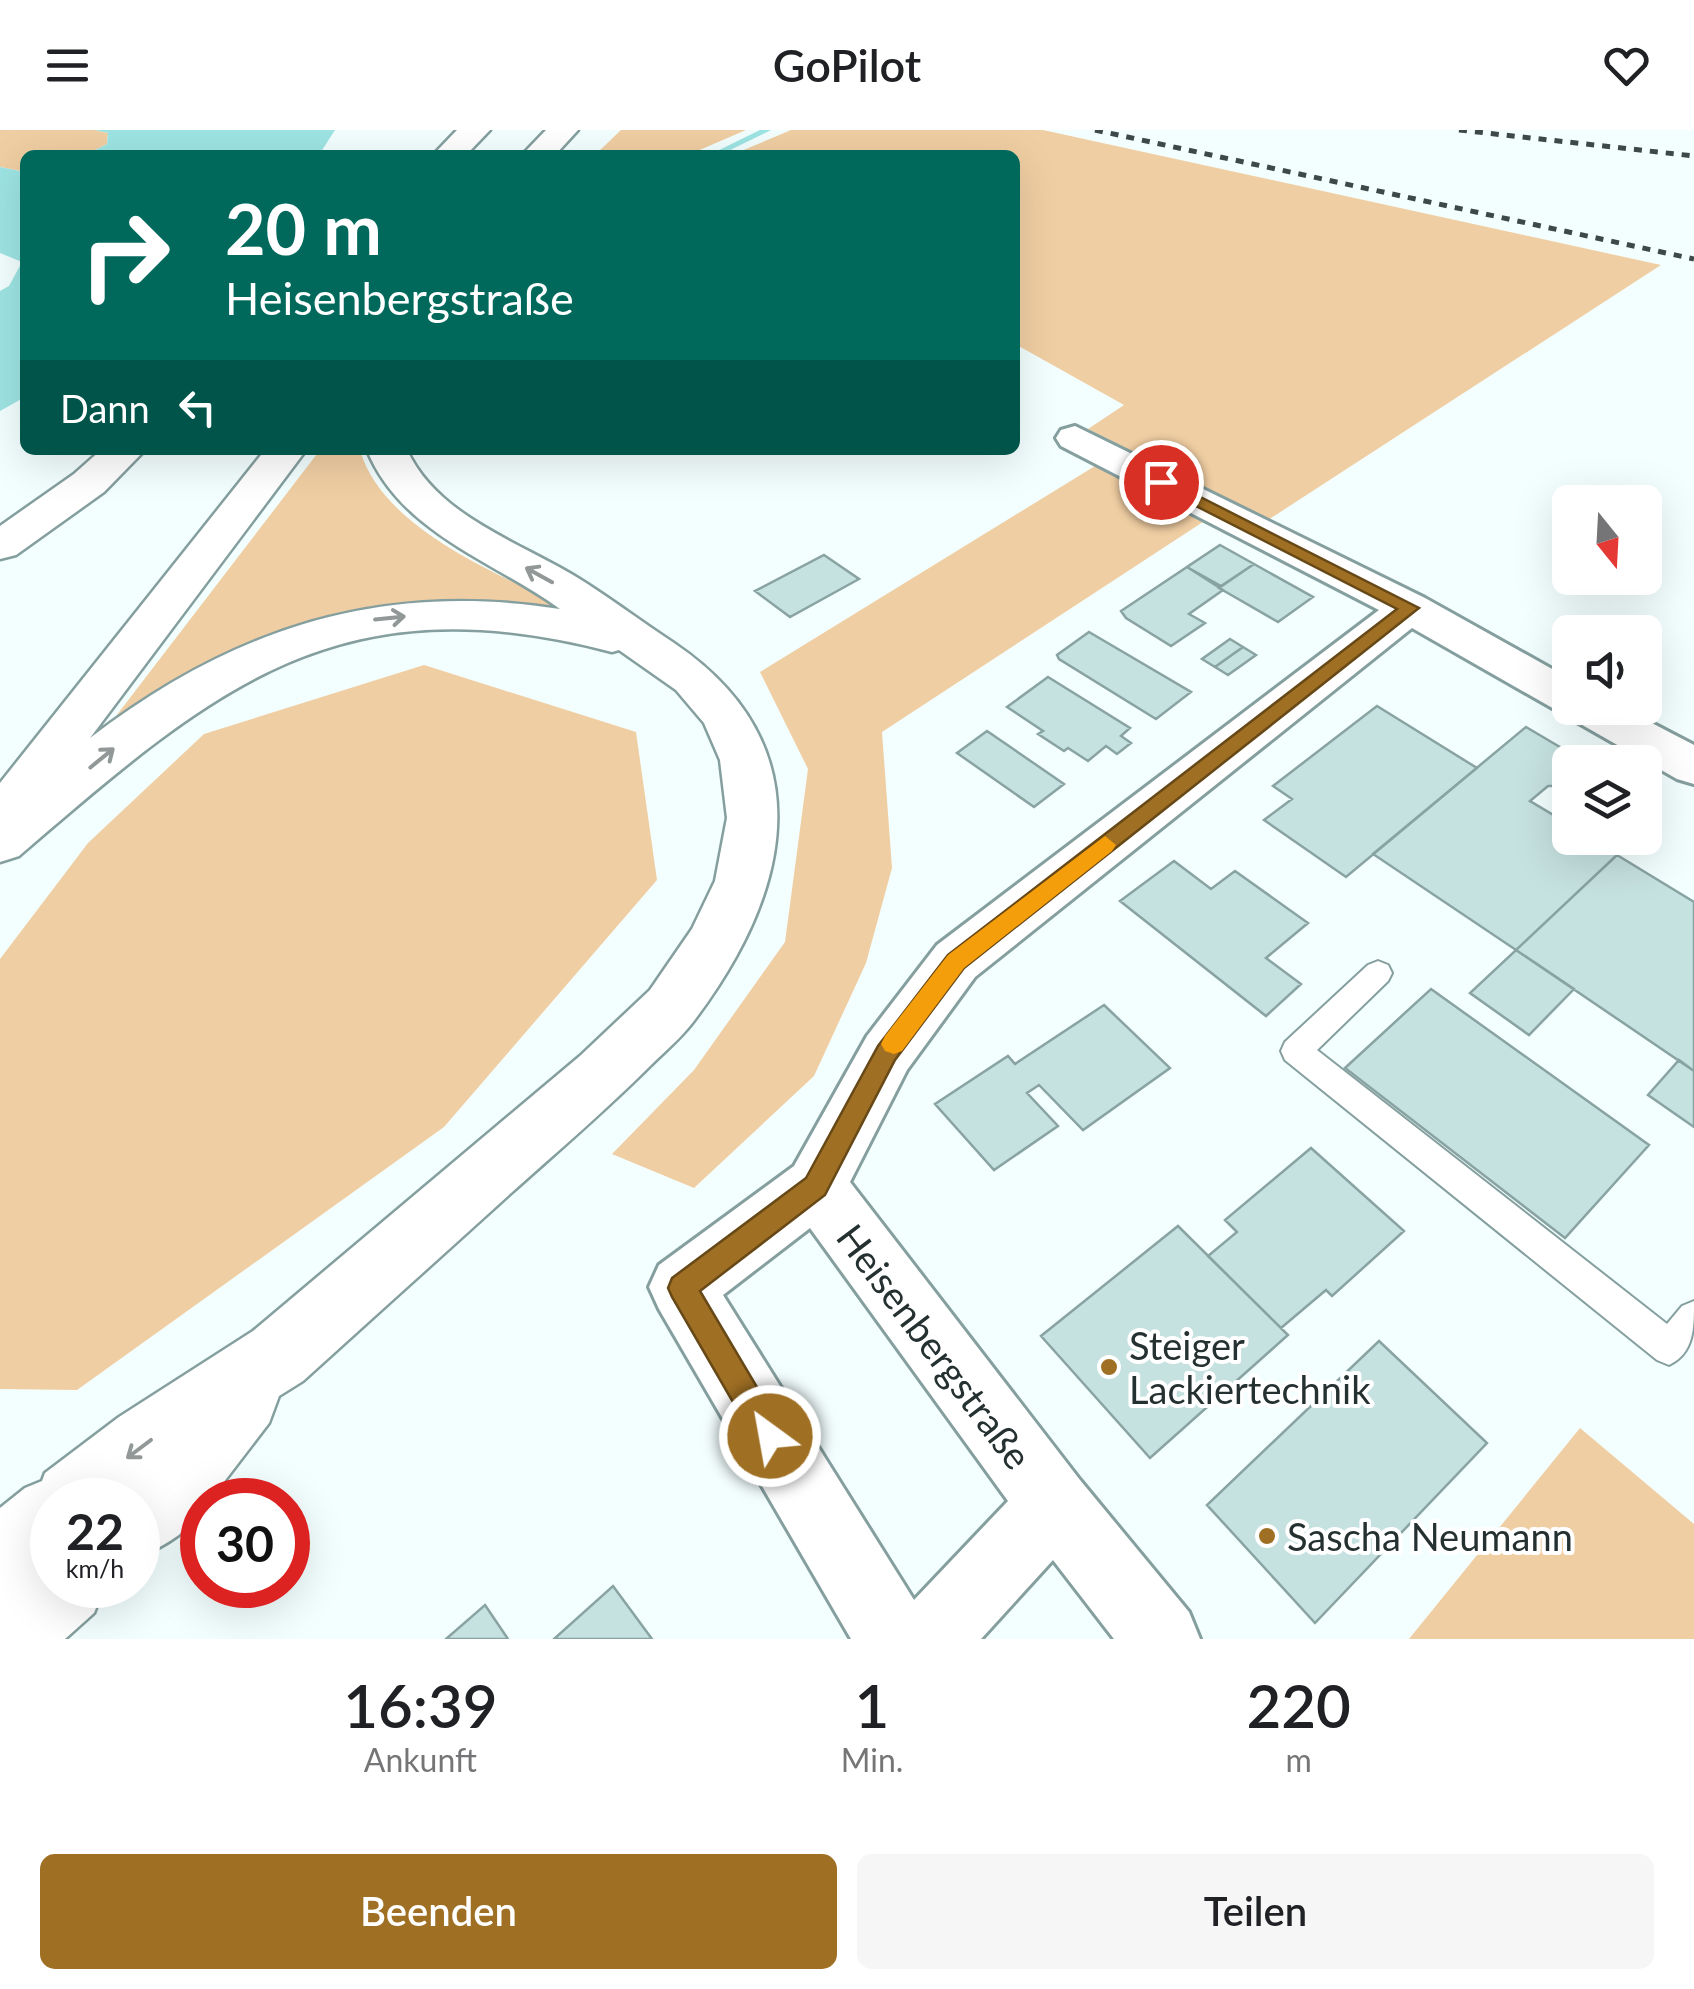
<!DOCTYPE html>
<html lang="de">
<head>
<meta charset="utf-8">
<style>
  body { margin:0; font-family:Lato,sans-serif; background:#f6f6f6; color:#202124; height:100vh; display:flex; flex-direction:column; font-size:38px; white-space:nowrap }
  * { box-sizing:border-box; margin:0 }
  p { font-size:32px; color:#757577 }
  .icon { flex:none; width:55px; height:55px; fill:none; stroke:currentColor; stroke-width:2; stroke-linecap:round; stroke-linejoin:round }
  .map { position:relative; height:1509px; overflow:hidden }
  .drawer { display:flex; flex-direction:column; background:#fff; flex:1 }
  .drawer>* { flex:none }
  .hud { position:absolute; left:20px; top:20px; width:1000px; height:305px; border-radius:15px; box-shadow:0 10px 40px #0002; background:#00695c; color:#fff; overflow:hidden }
  .needle { width:65px; rotate:162deg }
  .controls { position:absolute; left:1552px; top:355px; display:grid; gap:20px }
  .controls a { display:grid; place-items:center; width:110px; height:110px; border-radius:15px; background:#fff; box-shadow:0 10px 40px #0002; font-size:50px }
  .speed { position:absolute; left:30px; top:1348px; display:flex; gap:20px; font-size:50px; font-weight:700; text-align:center }
  .speed>* { display:grid; place-content:center; width:130px; height:130px; border-radius:50%; background:#fff; box-shadow:0 10px 40px #0002; line-height:1 }
  .speed small { font-size:25px; font-weight:400 }
  .speed .limit { border:15px solid #d22; background:#fff; color:#111 }
  .pin { position:absolute; display:grid; place-items:center; width:85px; height:85px; color:#fff; margin:-42px; border:5px solid #fff; border-radius:50%; box-shadow:0 2px 10px #0007 }
  .me { position:absolute; width:110px; margin:-55px; rotate:328deg; stroke-linejoin:round; filter:drop-shadow(0 0 8px #0008) }
  .turn { display:flex; align-items:center; gap:35px; height:210px; padding:0 40px; font-size:45px }
  .turn .icon { width:130px; height:130px; stroke-width:2.5 }
  .turn b { display:block; font-size:70px; line-height:85px }
  .then { display:flex; align-items:center; height:95px; padding:0 40px; background:#0003; gap:20px; font-size:38px }
  .eta { display:flex; justify-content:space-evenly; align-items:center; height:170px; text-align:center }
  .eta b { font-size:60px; font-weight:600; line-height:70px }
  .cta { display:flex; gap:20px; margin-top:auto; padding:20px 40px }
  .cta a { flex:1; height:115px; border-radius:15px; background:#9f6f23; color:#fff; font-size:40px; font-weight:600; line-height:115px; text-align:center }
  .cta a+a { background:#f6f6f6; color:#202124 }
  header { display:flex; justify-content:space-between; align-items:center; height:130px; padding:0 40px; background:#fff; font-size:45px; font-weight:600 }
  .map>svg:first-child { display:block }
  .green { fill:#f0cea3 }
  .water { fill:#9ee4e4 }
  .lines { fill:none; stroke-linecap:round; stroke-linejoin:round }
  .stream { fill:#9ee4e4; fill-rule:evenodd }
  .building { fill:#c5e1e0; stroke:#89a3a3; stroke-width:2.5 }
  .lane-casing { stroke:#859f9f; stroke-width:4 }
  .street-casing { stroke:#859f9f; stroke-width:6 }
  .secondary-casing { stroke:#859f9f; stroke-width:5 }
  .highway-casing { stroke:#859f9f; stroke-width:5 }
  .lane { fill:#fff; fill-rule:evenodd }
  .street { fill:#fff; fill-rule:evenodd }
  .secondary { fill:#fff; fill-rule:evenodd }
  .highway { fill:#fff; fill-rule:evenodd }
  .rail { stroke:#3d4848; stroke-width:5; stroke-dasharray:8 8; stroke-linecap:butt }
  .oneway { stroke:#929898 }
  .route { fill:#9f6f23; stroke:#674817; stroke-width:2.5 }
  .slow { fill:#f59e0b }
  .poi-dot { fill:#9f6f23; stroke:#fff; stroke-width:4 }
  .labels { text-anchor:middle; dominant-baseline:central; stroke-width:8; stroke-linejoin:round; paint-order:stroke }
  .near-poi-label { font-size:38px; fill:#253030; stroke:#fff; text-anchor:start }
  .near-street-label { font-size:38px; fill:#253030; stroke:#fff }
</style>
</head>
<body>
<header><svg class="icon" aria-label="menu" viewBox="0 0 24 24"><path d="M4 6h16M4 12h16M4 18h16"/></svg>GoPilot<svg class="icon" aria-label="heart" viewBox="0 0 24 24"><path d="M12 20l-8-8c-3-5 5-10 8-4 3-6 11-1 8 4z"/></svg></header>
<div class="map">
<svg width="1694" height="1509" viewBox="0 0 1694 1509">
  <rect width="100%" height="100%" fill="#f3fefe"/>
  <path class="green" d="M0 0H95L108 3 107 14 86 25H25V42L0 37Z
    M621 0H746L688 25H595Z
    M791 0H1043L1661 135 1268 390 1088 299 1124 275 1015 214V25H732Z
    M320 320H360C383 401 506 447 575 482 510 471 460 469 394 476L70 646Z
    M1095 336 1206 390 882 602 892 738 866 833 814 946 694 1058 612 1024 694 940 785 812 808 639 760 542Z
    M424 535 636 602 657 750 444 997 77 1260 0 1259V829L88 713 204 604Z
    M1580 1298 1694 1394V1509H1409Z"/>
  <path class="water" d="M95 0H335L319 25H86L107 14 108 3Z
    M0 37 25 42V267L0 281V161L9 156 22 132 0 123Z"/>
  <g class="lines">
    <path class="stream" d="M760 0H771L720 25H709Z"/>
  </g>
  <path class="building" d="M1220 415 1254 434 1221 456 1187 437Z
    M824 425 859 449 790 487 755 461Z
    M1254 434 1313 467 1278 492 1219 458Z
    M1187 437 1223 460 1189 484 1205 493 1171 516 1126 488 1121 481Z
    M1089 502 1191 562 1156 589 1059 529 1057 525Z
    M1230 509 1243 517 1215 537 1202 529Z
    M1243 517 1256 525 1228 545 1215 537Z
    M1048 547 1130 598 1121 606 1131 613 1117 624 1106 616 1088 631 1068 618 1064 621 1038 604 1043 601 1007 577Z
    M1377 576 1477 638 1346 747 1264 690 1292 669 1273 656Z
    M1526 597 1565 620 1570 633 1559 646 1562 656H1548L1530 671 1570 695V708H1590L1617 725 1516 820 1373 724Z
    M987 601 1064 654 1034 677 957 623Z
    M1617 725 1694 772V941L1516 820Z
    M1174 731 1211 759 1235 741 1308 793 1266 828 1301 854 1266 886 1120 771Z
    M1516 820 1574 859 1529 905 1470 863Z
    M1431 859 1649 1015 1565 1108 1345 938Z
    M1104 875 1170 938 1083 1000 1039 955 1027 963 1058 996 994 1040 935 974 1008 926 1015 934Z
    M1679 930 1694 941V997L1648 965Z
    M1311 1018 1404 1101 1332 1166 1326 1160 1281 1198 1208 1126 1237 1102 1225 1090Z
    M1178 1096 1288 1205 1150 1328 1041 1206Z
    M1379 1211 1487 1313 1315 1493 1207 1375Z
    M613 1456 652 1509H554Z
    M485 1475 508 1509H446Z"/>
  <g class="lines">
    <defs>
      <path id="lane" d="M1378 831 1388 835 1392 843 1388 851 1317 920 1667 1194 1682 1176 1694 1171C1694 1199 1694 1223 1669 1235L1657 1230 1285 930 1281 921 1285 912 1368 835Z"/>
      <path id="street" d="M1075 296 1425 468 1570 549V578H1623L1694 615V654L1677 649 1412 498 975 847 907 940 850 1052 1080 1350 1189 1482 1200 1509H1114L1053 1430 981 1509H851L659 1179 649 1157 659 1135 794 1036 867 906 937 815 1379 480 1061 316 1056 308 1061 300ZM810 1098 1008 1371 914 1470 723 1165Z"/>
      <path id="secondary" d="M457 0H490L466 25H433Z
        M101 320H145L104 362 16 425 0 429V396L74 344Z"/>
      <path id="highway" d="M546 0H578L555 25H522Z
        M265 320H306L90 608C234 498 380 451 560 479 492 430 401 403 367 320H407C437 385 516 411 573 445 608 466 640 491 674 513 826 616 791 763 693 892 681 908 665 921 651 935 606 980 558 1021 511 1063 442 1126 372 1188 303 1251L279 1266 269 1293 210 1370H202C202 1397 159 1419 138 1427V1370H52V1455H105L94 1483 65 1509H0V1378L25 1358 42 1351 45 1343 119 1287 253 1201 580 926 650 860 692 799 715 751 727 688 720 630 704 593 676 560 619 520 612 522C338 450 215 557 19 726L0 732V653Z"/>
    </defs>
    <use href="#lane" class="lane-casing"/>
    <use href="#street" class="street-casing"/>
    <use href="#secondary" class="secondary-casing"/>
    <use href="#highway" class="highway-casing"/>
    <use href="#lane" class="lane"/>
    <use href="#street" class="street"/>
    <use href="#secondary" class="secondary"/>
    <use href="#highway" class="highway"/>
    <path class="rail" d="M1095 0 1694 129
      M1459 0 1694 26"/>
  </g>
  <defs><path id="oneway-shaft" d="M-6 0H5M1.5-3L5.5 0L1.5 3" fill="none" stroke-width="1.6" stroke-linecap="round" stroke-linejoin="round" transform="scale(2.5)"/></defs>
  <g class="oneway">
    <use href="#oneway-shaft" transform="translate(539 445) rotate(-151)"/>
    <use href="#oneway-shaft" transform="translate(390 488) rotate(-6)"/>
    <use href="#oneway-shaft" transform="translate(102 628) rotate(-39)"/>
    <use href="#oneway-shaft" transform="translate(139 1319) rotate(143)"/>
  </g>
  <path class="route" d="M1161 347 1419 478 964 838 895 930 825 1065 700 1161 780 1296 785 1306 780 1317 770 1322 759 1317 672 1167 668 1158 672 1148 806 1048 878 916 948 825 1397 479 1155 355 1152 352Z"/>
  <path class="slow" d="M1105 706 1116 715 1112 721 964 838 902 921 894 924 885 921 881 914 885 906 948 825Z"/>
  <g class="poi-dot">
    <circle cx="1109" cy="1237" r="10"/>
    <circle cx="1267" cy="1406" r="10"/>
  </g>
  <g class="labels">
    <g class="near-poi-label">
      <text x="1129" y="1215">Steiger<tspan x="1129" dy="44">Lackiertechnik</tspan></text>
      <text x="1287" y="1406">Sascha Neumann</text>
    </g>
    <g class="near-street-label">
      <text transform="translate(935 1216) rotate(53)">Heisenbergstraße</text>
    </g>
  </g>
</svg>
<div class="controls">
<a><svg class="needle" viewBox="-14 -14 28 28"><path d="M0-13l5 13h-10z" fill="#e53935"/><path d="M0 13l5-13h-10z" fill="#757577"/></svg></a>
<a><svg class="icon" aria-label="sound" viewBox="0 0 24 24"><path d="M4 9h4l5-4v14l-5-4H4zM17 9q2 3 0 6"/></svg></a>
<a><svg class="icon" aria-label="layers" viewBox="0 0 24 24"><path d="M12 4l9 5-9 5-9-5zM3 14l9 5 9-5"/></svg></a>
</div>
<div class="speed"><div>22<small>km/h</small></div><div class="limit">30</div></div>
<div class="pin" style="left:1161px;top:352px;background:#d93025"><svg class="icon" aria-label="arrive" viewBox="0 0 24 24"><path d="M6 21V4h12l-3 4 3 4H6"/></svg></div>
<svg class="me" style="left:770px;top:1306px" viewBox="-20 -20 40 40"><circle r="17" fill="#9f6f23" stroke="#fff" stroke-width="3"/><path d="M0-11L8 9 0 5-8 9z" fill="#fff"/></svg>
<div class="hud">
<div class="turn"><svg class="icon" aria-label="right" viewBox="0 0 24 24"><path d="M7 20v-9h11M14 6l5 5-5 5"/></svg><div><b>20 m</b>Heisenbergstraße</div></div>
<div class="then">Dann<svg class="icon" aria-label="left" viewBox="0 0 24 24"><path d="M17 20v-9H6M10 6l-5 5 5 5"/></svg></div>
</div>
</div>
<section class="drawer">
<div class="eta">
<div><b>16:39</b><p>Ankunft</p></div>
<div><b>1</b><p>Min.</p></div>
<div><b>220</b><p>m</p></div>
</div>
<div class="cta"><a>Beenden</a><a>Teilen</a></div>
</section>
</body>
</html>
